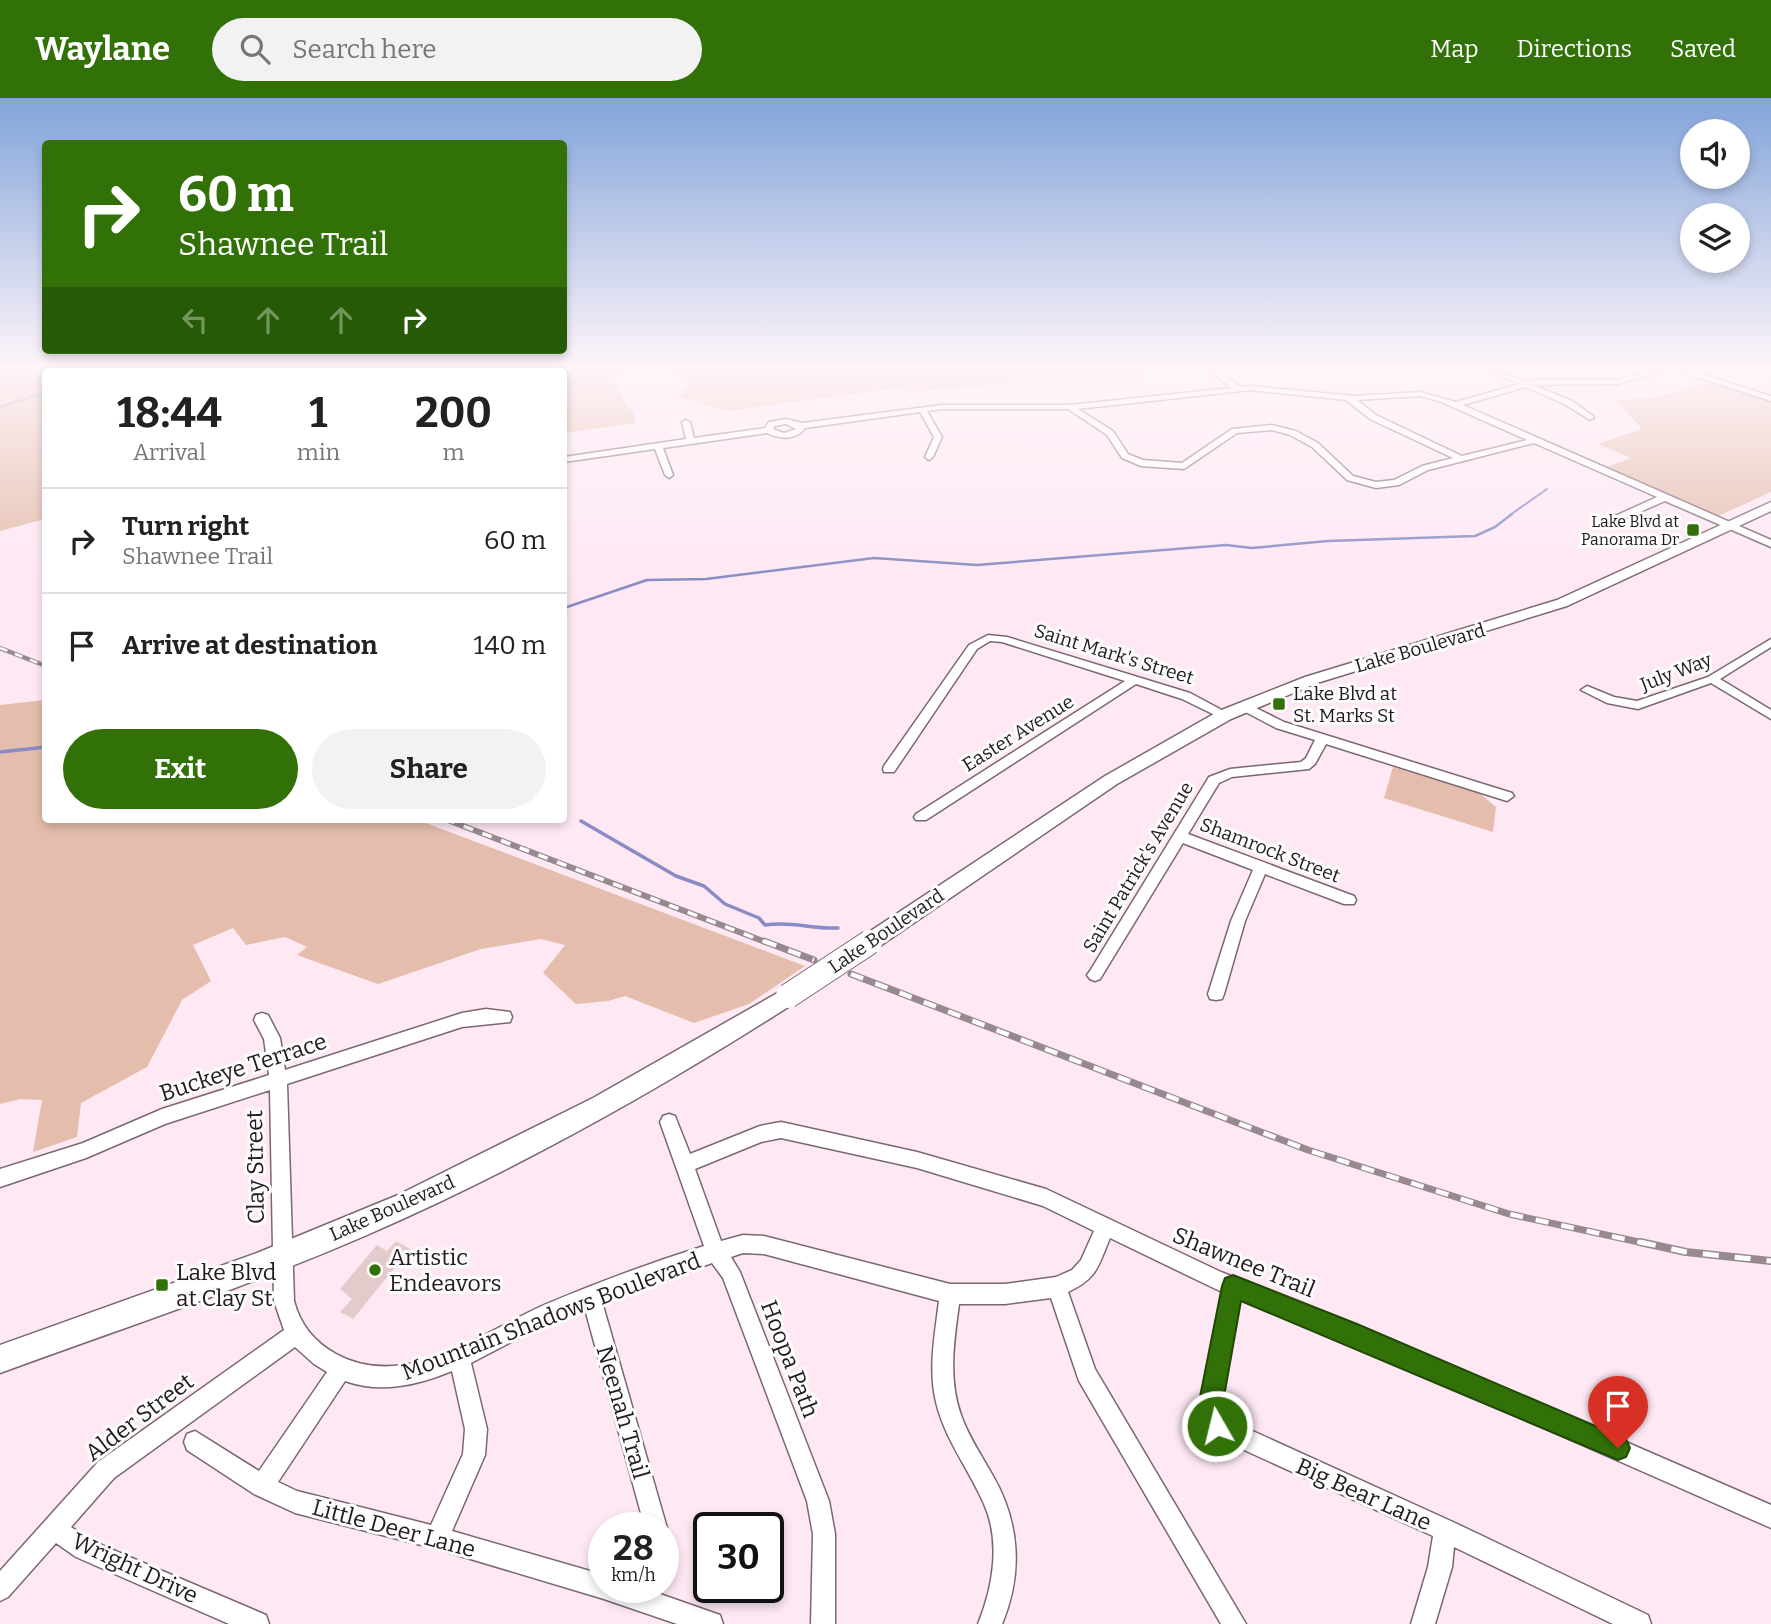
<!DOCTYPE html>
<html lang="en">
<head>
<meta charset="utf-8">
<style>
  body { margin:0; font-family:Bitter,serif; background:#f2f2f2; color:#222; height:100vh; display:flex; flex-direction:column; font-size:26px; white-space:nowrap }
  * { box-sizing:border-box; margin:0 }
  p { font-size:23px; color:#767676 }
  .icon { flex:none; width:38px; height:38px; fill:none; stroke:currentColor; stroke-width:2; stroke-linecap:round; stroke-linejoin:round }
  .map { position:relative; flex:1; overflow:hidden }
  .drawer { position:absolute; left:42px; top:270px; width:525px; height:455px; display:flex; flex-direction:column; background:#fff; border-radius:7px; box-shadow:0 4px 10px #0003 }
  .drawer>* { flex:none }
  .top-card { position:absolute; left:42px; top:42px; width:525px; height:214px; border-radius:7px; box-shadow:0 4px 10px #0003; background:#317108; color:#fff; overflow:hidden }
  .tools { position:absolute; left:1680px; top:21px; display:grid; gap:14px }
  .tools a { display:grid; place-items:center; width:70px; height:70px; border-radius:50%; background:#fff; box-shadow:0 4px 10px #0003; font-size:35px }
  .speed { position:absolute; left:588px; top:1414px; display:flex; gap:14px; font-size:35px; font-weight:700; text-align:center }
  .speed>* { display:grid; place-content:center; width:91px; height:91px; border-radius:50%; background:#fff; box-shadow:0 4px 10px #0003; line-height:1 }
  .speed small { font-size:18px; font-weight:400 }
  .speed .limit { border:4px solid #111; border-radius:10px; background:#fff; color:#111 }
  .pin { position:absolute; display:grid; place-items:center; width:60px; height:60px; color:#fff; margin:-72px -30px; border-radius:50% 50% 50% 0; rotate:-45deg; box-shadow:0 0 7px #0007 }
  .pin .icon { rotate:45deg }
  .me { position:absolute; width:77px; margin:-38px; rotate:352deg; stroke-linejoin:round; filter:drop-shadow(0 0 5px #0008) }
  .turn { display:flex; align-items:center; gap:24px; height:147px; padding:0 21px; font-size:32px }
  .turn .icon { width:91px; height:91px; stroke-width:2.5 }
  .turn b { display:block; font-size:49px; line-height:60px }
  .lanes { display:flex; align-items:center; height:66px; padding:0 21px; background:#0003; justify-content:center; gap:35px; direction:ltr }
  .lanes .off { opacity:.35 }
  .eta { display:flex; justify-content:space-evenly; align-items:center; height:119px; text-align:center }
  .eta b { font-size:42px; font-weight:700; line-height:49px }
  .action { display:flex; gap:14px; margin-top:auto; padding:14px 21px }
  .action a { flex:1; height:80px; border-radius:42px; background:#317108; color:#fff; font-size:28px; font-weight:700; line-height:80px; text-align:center }
  .action a+a { background:#f2f2f2; color:#222 }
  ul { padding:0; list-style:none }
  li { display:flex; align-items:center; gap:21px; height:105px; padding:0 21px; border-top:2px solid #e0e0e0 }
  li div { flex:1 }
  li b { display:block; font-size:26px }
  li em { font-style:normal }
  header { display:flex; align-items:center; gap:42px; box-sizing:border-box; height:98px; padding:0 35px; background:#317108; color:#fff }
  header strong { font-size:33px }
  nav { display:flex; gap:38px; margin-inline-start:auto; font-size:24px }
  .search { width:490px; height:63px; background:#f2f2f2; display:flex; align-items:center; gap:18px; box-sizing:border-box; padding:0 24px; border-radius:38px; color:#767676; font-size:26px }
  .map>svg:first-child { display:block }
  .green { fill:#e4bdac }
  .lines { fill:none; stroke-linecap:round; stroke-linejoin:round }
  .stream-far2 { stroke:#898cc4; stroke-width:2 }
  .stream-far1 { stroke:#898cc4; stroke-width:2.5 }
  .stream { stroke:#898cc4; stroke-width:3.5 }
  .building { fill:#e3cacb }
  .street-casing { stroke:#7b6772; stroke-width:3 }
  .secondary-casing { stroke:#7b6772; stroke-width:3 }
  .street { fill:#fff; fill-rule:evenodd }
  .secondary { fill:#fff; fill-rule:evenodd }
  .rail-far3-casing { stroke:#988991; stroke-width:4.5 }
  .rail-far2-casing { stroke:#988991; stroke-width:6 }
  .rail-far1-casing { stroke:#988991; stroke-width:7 }
  .rail-casing { stroke:#988991; stroke-width:8 }
  .rail-far3 { stroke:#fcfcfc; stroke-width:2.5; stroke-dasharray:8; stroke-linecap:butt }
  .rail-far2 { stroke:#fcfcfc; stroke-width:3.5; stroke-dasharray:10; stroke-linecap:butt }
  .rail-far1 { stroke:#fcfcfc; stroke-width:4.5; stroke-dasharray:13; stroke-linecap:butt }
  .rail { stroke:#fcfcfc; stroke-width:5; stroke-dasharray:16; stroke-linecap:butt }
  .secondary-bridge-casing { stroke:#7b6772; stroke-width:26; stroke-linecap:butt }
  .secondary-bridge { stroke:#fff; stroke-width:24 }
  .route { fill:#317108; stroke:#204905; stroke-width:2 }
  .poi-dot { fill:#317108; stroke:#fcfcfc; stroke-width:2.5 }
  .labels { text-anchor:middle; dominant-baseline:central; stroke-width:6; stroke-linejoin:round; paint-order:stroke }
  .far-poi-label { font-size:16px; fill:#221a1f; stroke:#fcfcfc; text-anchor:end }
  .street-label { font-size:19px; fill:#221a1f; stroke:#fcfcfc }
  .poi-label { font-size:19px; fill:#221a1f; stroke:#fcfcfc; text-anchor:start }
  .near-street-label { font-size:23px; fill:#221a1f; stroke:#fcfcfc }
  .near-poi-label { font-size:23px; fill:#221a1f; stroke:#fcfcfc; text-anchor:start }
</style>
</head>
<body>
<header>
<strong>Waylane</strong>
<div class="search"><svg class="icon" aria-label="search" viewBox="0 0 24 24"><circle cx="10" cy="10" r="6"/><path d="M15 15l6 6"/></svg>Search here</div>
<nav><a>Map</a><a>Directions</a><a>Saved</a></nav>
</header>
<div class="map">
<svg width="1771" height="1526" viewBox="0 0 1771 1526">
  <rect width="100%" height="100%" fill="#fee8f4"/>
  <path class="green" d="M0 267H1140L1142 280 1108 285H1014L906 294 903 291 884 292 727 313 679 299 688 285C670 264 635 268 612 278L627 310 632 311 636 325 564 335V273H46L45 421 0 433Z
    M1711 283 1771 304V394L1718 418 1607 369 1631 360 1598 346 1642 331 1616 302 1654 300Z
    M45 602 46 721H415L805 868 749 906 694 925 625 898 608 903 576 906 543 875 565 847 541 841 481 851 378 886 297 857 307 849 285 839 246 847 233 830 193 847 211 883 182 902 147 969 81 1005 77 1039 33 1054 42 1002 20 1001 0 1006V607Z
    M1393 669 1478 694 1496 709 1493 734 1384 700Z"/>
  <g class="lines">
    <path class="stream-far2" d="M307 267 309 273
      M169 273 208 267
      M403 273 436 267
      M0 309 46 294
      M1510 417 1547 391"/>
    <path class="stream-far1" d="M564 510 647 482 706 481 874 460 977 467 1226 447 1252 450 1328 443 1475 438 1495 429 1512 416"/>
    <path class="stream" d="M0 654 46 649
      M581 723 676 778 704 788 725 806 759 820 765 827C793 823 810 831 838 830"/>
  </g>
  <path class="building" d="M396 1143 410 1151 353 1221 340 1214 352 1201 340 1191 377 1147 387 1153Z"/>
  <g class="lines">
    <defs>
      <path id="street" d="M1203 267H1212L1240 289 1250 288 1355 298 1420 294 1456 304 1519 286 1478 267C1497 267 1516 287 1534 282H1617L1673 267 1771 298V303L1672 271 1617 286 1533 287 1572 303 1593 318 1594 320 1590 322 1566 307 1526 289 1463 307 1771 442V449L1665 403 1610 427H1604V423L1657 399 1534 345 1428 372 1399 387 1376 390 1347 382 1312 349 1290 337 1272 332 1237 335 1184 371 1141 368 1122 360 1107 337 1068 311H942L927 313 942 339 933 359 929 362 925 359 934 339 920 314 805 330C796 343 779 341 767 335L663 350 673 377 669 380 665 377 655 351 564 364V359L686 341 682 324 686 322 690 324 694 340 765 330 769 324 786 321 802 325 942 307H1070L1231 290ZM1250 292 1346 302 1370 321 1453 360 1422 368 1394 382 1376 384 1353 378 1318 345 1296 333 1272 327 1232 331 1182 365 1143 362 1128 356 1113 333 1078 311ZM1420 298 1439 303 1527 342 1462 358 1376 317 1357 302ZM786 326 796 331 784 335 773 331 775 328Z
        M988 537 1007 539 1190 595 1231 617 1229 620H1221L1182 601 1136 586 926 722H916L914 719 916 716 1125 583 1002 544 990 543 977 551 894 674H884L883 671 884 668 969 547Z
        M1771 541V549L1720 581 1771 612V621L1711 585 1638 611 1607 605 1581 592 1587 588 1614 599 1637 603 1708 579Z
        M1244 604 1284 624 1512 695 1514 698 1507 703 1326 646 1315 666 1309 671 1232 679 1219 685 1188 736 1354 798 1356 802 1354 806H1344L1265 776 1245 823 1224 896 1222 901 1216 902 1210 901 1208 896 1231 823 1253 772 1183 745 1100 881 1095 883 1090 881 1087 877 1090 873 1209 679 1230 671 1301 664 1306 660 1315 642 1276 630 1240 611 1238 608Z
        M486 911 510 914 512 919 510 924 462 929 287 986 294 1203C300 1226 314 1244 336 1256 406 1294 481 1235 544 1207 596 1185 650 1165 704 1148L660 1024 663 1018 669 1016 675 1018 690 1056 760 1028 781 1024 917 1054 1046 1091 1221 1174 1398 1245 1771 1407V1430L1385 1260 1240 1201 1222 1304 1226 1321 1453 1424 1648 1517 1651 1526H1613L1454 1449 1452 1469 1435 1526H1411L1428 1469 1433 1438 1209 1336 1200 1304 1222 1194 1110 1140C1098 1168 1098 1180 1068 1194L1095 1271 1246 1526H1221L1079 1283 1051 1200 1005 1206H959C954 1243 948 1281 961 1317 968 1338 982 1358 993 1378 1020 1425 1023 1476 1002 1526H978C993 1489 1001 1444 984 1406 969 1371 945 1342 936 1304 928 1271 935 1236 939 1203L764 1156 743 1155 731 1159 740 1174 829 1403 835 1436V1526H811L813 1436 807 1403 723 1180 712 1165 602 1204 667 1430 664 1438 663 1430H645L585 1211 532 1233 471 1265 487 1331 485 1357 452 1433 604 1477V1489H640L720 1517 723 1526H677L604 1501 437 1451 295 1415 254 1396 187 1352 184 1344 187 1336 195 1333 259 1373 327 1274 314 1266 295 1249 114 1380 71 1429 92 1443 266 1517 269 1526H229L76 1459 56 1445 8 1499 0 1503V1473L98 1364 284 1232 274 1203 270 992 165 1026 86 1060 0 1089V1071L83 1045 162 1011 269 977 264 941 254 922 256 917 262 915 268 917 280 940 285 972 462 915ZM781 1040 917 1070 1043 1108 1094 1133 1081 1162 1072 1172 1056 1179 1005 1186H950L764 1138 743 1137 721 1143 695 1071 761 1044ZM452 1273 465 1331 463 1356 431 1427 297 1393 278 1384 345 1283C381 1296 418 1287 452 1273Z"/>
      <path id="secondary" d="M1771 404V413L1567 508 1317 585 1231 621 1117 686 877 850H863L860 844 863 838 1105 678 1219 613 1305 579 1557 502Z
        M788 889 796 892 799 898 796 904C659 992 516 1072 367 1137 247 1189 123 1230 0 1275V1247L257 1155 398 1097 593 1000Z"/>
    </defs>
    <use href="#street" class="street-casing"/>
    <use href="#secondary" class="secondary-casing"/>
    <use href="#street" class="street"/>
    <use href="#secondary" class="secondary"/>
    <defs>
      <path id="rail-far3" d="M0 550 46 568"/>
      <path id="rail-far2" d="M445 721 768 845"/>
      <path id="rail-far1" d="M764 843 814 862
        M851 876 1308 1052 1509 1116 1648 1146"/>
      <path id="rail" d="M1640 1144 1686 1154 1771 1163"/>
    </defs>
    <use href="#rail-far3" class="rail-far3-casing"/>
    <use href="#rail-far2" class="rail-far2-casing"/>
    <use href="#rail-far1" class="rail-far1-casing"/>
    <use href="#rail" class="rail-casing"/>
    <use href="#rail-far3" class="rail-far3"/>
    <use href="#rail-far2" class="rail-far2"/>
    <use href="#rail-far1" class="rail-far1"/>
    <use href="#rail" class="rail"/>
    <defs>
      <path id="secondary-bridge" d="M788 898 870 844"/>
    </defs>
    <use href="#secondary-bridge" class="secondary-bridge-casing"/>
    <use href="#secondary-bridge" class="secondary-bridge"/>
  </g>
  <linearGradient id="sky" x2="0" y2="1"><stop stop-color="#82a4da"/><stop offset="0.56" stop-color="#fff5fa"/><stop offset="1" stop-color="#fff5fa" stop-opacity="0"/></linearGradient>
  <rect width="1771" height="481" fill="url(#sky)"/>
  <path class="route" d="M1233 1177 1357 1226 1626 1341 1630 1350 1626 1359 1618 1362 1241 1203 1223 1304 1230 1328 1226 1337 1217 1341 1209 1337 1199 1304 1222 1188 1225 1180Z"/>
  <g class="poi-dot">
    <rect x="1686" y="425" width="14" height="14" rx="3.5"/>
    <rect x="1272" y="599" width="14" height="14" rx="3.5"/>
    <circle cx="375" cy="1172" r="7"/>
    <rect x="155" y="1180" width="14" height="14" rx="3.5"/>
  </g>
  <g class="labels">
    <g class="far-poi-label">
      <text x="1679" y="423">Lake Blvd at<tspan x="1679" dy="18">Panorama Dr</tspan></text>
    </g>
    <g class="street-label">
      <text transform="translate(1420 550) rotate(-16)">Lake Boulevard</text>
      <text transform="translate(1114 556) rotate(17)">Saint Mark's Street</text>
      <text transform="translate(1676 574) rotate(-21)">July Way</text>
      <text transform="translate(1018 635) rotate(-32)">Easter Avenue</text>
      <text transform="translate(1270 752) rotate(21)">Shamrock Street</text>
      <text transform="translate(1138 769) rotate(-59)">Saint Patrick's Avenue</text>
      <text transform="translate(886 833) rotate(-34)">Lake Boulevard</text>
      <text transform="translate(392 1110) rotate(-24)">Lake Boulevard</text>
    </g>
    <g class="poi-label">
      <text x="1293" y="595">Lake Blvd at<tspan x="1293" dy="22">St. Marks St</tspan></text>
    </g>
    <g class="near-street-label">
      <text transform="translate(243 969) rotate(-18)">Buckeye Terrace</text>
      <text transform="translate(255 1069) rotate(-91)">Clay Street</text>
      <text transform="translate(1244 1164) rotate(22)">Shawnee Trail</text>
      <text transform="translate(551 1218) rotate(-21)">Mountain Shadows Boulevard</text>
      <text transform="translate(790 1261) rotate(69)">Hoopa Path</text>
      <text transform="translate(623 1314) rotate(74)">Neenah Trail</text>
      <text transform="translate(139 1319) rotate(-37)">Alder Street</text>
      <text transform="translate(1364 1396) rotate(24)">Big Bear Lane</text>
      <text transform="translate(394 1430) rotate(15)">Little Deer Lane</text>
      <text transform="translate(135 1470) rotate(25)">Wright Drive</text>
    </g>
    <g class="near-poi-label">
      <text x="389" y="1159">Artistic<tspan x="389" dy="26">Endeavors</tspan></text>
      <text x="176" y="1174">Lake Blvd<tspan x="176" dy="26">at Clay St</tspan></text>
    </g>
  </g>
</svg>
<div class="tools">
<a><svg class="icon" aria-label="sound" viewBox="0 0 24 24"><path d="M4 9h4l5-4v14l-5-4H4zM17 9q2 3 0 6"/></svg></a>
<a><svg class="icon" aria-label="layers" viewBox="0 0 24 24"><path d="M12 4l9 5-9 5-9-5zM3 14l9 5 9-5"/></svg></a>
</div>
<div class="speed"><div>28<small>km/h</small></div><div class="limit">30</div></div>
<div class="pin" style="left:1618px;top:1350px;background:#d93025"><svg class="icon" aria-label="arrive" viewBox="0 0 24 24"><path d="M6 21V4h12l-3 4 3 4H6"/></svg></div>
<svg class="me" style="left:1217px;top:1328px" viewBox="-20 -20 40 40"><circle r="17" fill="#317108" stroke="#fff" stroke-width="3"/><path d="M0-11L8 9 0 5-8 9z" fill="#fff"/></svg>
<div class="top-card">
<div class="turn"><svg class="icon" aria-label="right" viewBox="0 0 24 24"><path d="M7 20v-9h11M14 6l5 5-5 5"/></svg><div><b>60 m</b>Shawnee Trail</div></div>
<div class="lanes"><svg class="icon off" aria-label="left" viewBox="0 0 24 24"><path d="M17 20v-9H6M10 6l-5 5 5 5"/></svg><svg class="icon off" aria-label="ahead" viewBox="0 0 24 24"><path d="M12 20V5M6 11l6-6 6 6"/></svg><svg class="icon off" aria-label="ahead" viewBox="0 0 24 24"><path d="M12 20V5M6 11l6-6 6 6"/></svg><svg class="icon" aria-label="right" viewBox="0 0 24 24"><path d="M7 20v-9h11M14 6l5 5-5 5"/></svg></div>
</div>
<section class="drawer">
<div class="eta">
<div><b>18:44</b><p>Arrival</p></div>
<div><b>1</b><p>min</p></div>
<div><b>200</b><p>m</p></div>
</div>
<ul>
<li><svg class="icon" aria-label="right" viewBox="0 0 24 24"><path d="M7 20v-9h11M14 6l5 5-5 5"/></svg><div><b>Turn right</b><p>Shawnee Trail</p></div><em>60 m</em></li>
<li><svg class="icon" aria-label="arrive" viewBox="0 0 24 24"><path d="M6 21V4h12l-3 4 3 4H6"/></svg><div><b>Arrive at destination</b></div><em>140 m</em></li>
</ul>
<div class="action"><a>Exit</a><a>Share</a></div>
</section>
</div>
</body>
</html>
